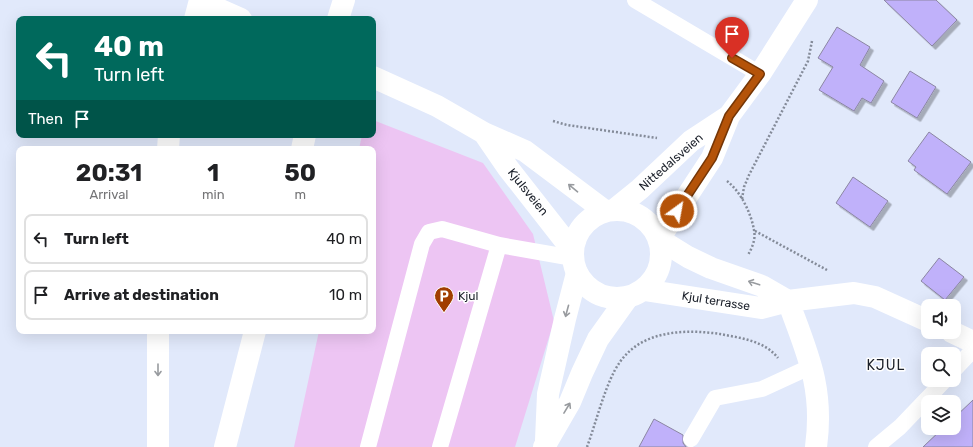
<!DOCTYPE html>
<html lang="en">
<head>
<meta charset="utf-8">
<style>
  body { margin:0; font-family:Rubik,sans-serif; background:#f6f6f6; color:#202124; height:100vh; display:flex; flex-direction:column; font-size:15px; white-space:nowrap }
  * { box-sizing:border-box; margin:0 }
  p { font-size:13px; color:#757577 }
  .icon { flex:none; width:22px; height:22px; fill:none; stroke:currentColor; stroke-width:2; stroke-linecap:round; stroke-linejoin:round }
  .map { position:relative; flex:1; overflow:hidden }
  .panel { position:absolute; left:16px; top:146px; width:360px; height:188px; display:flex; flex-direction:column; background:#fff; border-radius:8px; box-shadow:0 4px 16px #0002 }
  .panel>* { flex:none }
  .hud { position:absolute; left:16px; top:16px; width:360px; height:122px; border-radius:8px; box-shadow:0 4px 16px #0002; background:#00695c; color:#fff; overflow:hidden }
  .buttons { position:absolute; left:921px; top:299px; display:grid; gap:8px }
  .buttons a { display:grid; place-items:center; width:40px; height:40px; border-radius:8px; background:#fff; box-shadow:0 4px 16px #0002; font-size:20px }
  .pin { position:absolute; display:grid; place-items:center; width:34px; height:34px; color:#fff; margin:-41px -17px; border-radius:50% 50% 50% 0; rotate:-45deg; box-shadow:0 0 4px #0007 }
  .pin .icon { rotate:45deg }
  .me { position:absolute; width:44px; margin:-22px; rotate:32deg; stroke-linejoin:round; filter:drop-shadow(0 0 3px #0008) }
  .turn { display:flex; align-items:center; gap:14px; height:84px; padding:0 12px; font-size:18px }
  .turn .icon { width:52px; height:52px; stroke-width:2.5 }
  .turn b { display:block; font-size:28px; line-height:34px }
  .then { display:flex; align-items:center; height:38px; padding:0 12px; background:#0003; gap:8px; font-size:15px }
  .eta { display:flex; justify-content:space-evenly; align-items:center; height:68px; text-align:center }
  .eta b { font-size:24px; font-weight:700; line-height:28px }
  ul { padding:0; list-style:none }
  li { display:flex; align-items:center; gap:12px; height:50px; margin:0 8px 6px; padding:0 4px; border:2px solid #e0e0e0; border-radius:8px }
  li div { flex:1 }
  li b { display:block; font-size:15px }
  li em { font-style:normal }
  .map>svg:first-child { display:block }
  .green { fill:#edc5f3 }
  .building { fill:#c0b1fa; stroke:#8b86a2; filter:url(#shadow) }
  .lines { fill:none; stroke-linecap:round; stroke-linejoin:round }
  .path { stroke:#848b99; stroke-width:2.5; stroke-dasharray:2 2; stroke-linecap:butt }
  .service { stroke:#fff; stroke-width:16 }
  .minor { stroke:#fff; stroke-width:22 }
  .secondary { stroke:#fff; stroke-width:22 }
  .trunk { stroke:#fff; stroke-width:22 }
  .oneway { stroke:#989b9f }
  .route-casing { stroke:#753606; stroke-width:10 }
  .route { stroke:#b45309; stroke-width:7 }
  .labels { text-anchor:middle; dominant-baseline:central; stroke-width:3; stroke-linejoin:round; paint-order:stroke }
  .street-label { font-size:12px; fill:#1b202a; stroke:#fff }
  .poi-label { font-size:12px; fill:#1b202a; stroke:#fff; text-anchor:start }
  .quarter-label { font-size:14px; letter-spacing:1px; fill:#1b202a; stroke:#fff }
</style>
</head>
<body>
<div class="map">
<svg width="973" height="447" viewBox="0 0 973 447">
  <defs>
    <filter id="shadow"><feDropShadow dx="3.5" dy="3.5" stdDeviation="0" flood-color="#0004"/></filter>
  </defs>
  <rect width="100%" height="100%" fill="#e1e9fb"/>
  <path class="green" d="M373 120 483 163 533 234 554 321 515 447H294L319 331H373V149H359L362 135H373Z"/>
  <path class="building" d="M884 0H936L957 20 932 46Z
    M837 27 870 47 860 65 884 81 871 103 862 98 854 111 819 90 833 67 818 58Z
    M910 71 936 87 917 118 891 102Z
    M929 132 971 162 947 194 914 170 916 167 908 161Z
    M853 177 888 201 870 227 836 203Z
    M939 258 964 277 945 300 921 281Z
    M973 400V447H923L943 428H954V418Z
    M654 419 683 435V443L686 447H639Z"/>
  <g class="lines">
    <path class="path" d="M553 121 567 125 657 138
      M727 181C741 192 751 213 754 230 756 239 752 248 748 255
      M742 199 744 187 749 175 808 61 812 41
      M755 231 827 270
      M587 447C596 423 606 381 620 362 642 330 686 329 720 334 741 338 765 341 778 358"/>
    <path class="service" d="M635 0 760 74
      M954 370 973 350
      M691 439 715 398 762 389 812 366
      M368 447 422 244 429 232 442 229 499 245 573 258
      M440 447 499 245
      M876 447 900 427 945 380"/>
    <path class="minor" d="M659 239 688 257 711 268 762 286 788 301
      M644 290 761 308 788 301 854 293 875 297 928 321
      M788 301C808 355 824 388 816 447
      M952 332 973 342"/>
    <path class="secondary" d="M200 1 241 19
      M373 77 437 106 484 133 525 151 605 211
      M484 133 508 168 573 251
      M573 254a44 44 0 1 1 88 0a44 44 0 1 1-88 0Z
      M614 210 640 189 691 141 729 116
      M659 239 712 158 729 116 760 74 807 0"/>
    <path class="trunk" d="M195 19 200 0
      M338 19 344 0
      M168 149 169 135
      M302 149 305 135
      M158 331V447
      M546 440 548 394 565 319 577 273
      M225 447 255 331
      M544 447 570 402 582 373 598 339 628 297"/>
  </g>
  <defs><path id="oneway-shaft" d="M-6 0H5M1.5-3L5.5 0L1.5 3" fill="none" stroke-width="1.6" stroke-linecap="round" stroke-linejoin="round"/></defs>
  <g class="oneway">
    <use href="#oneway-shaft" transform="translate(573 188) rotate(-140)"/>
    <use href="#oneway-shaft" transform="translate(754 283) rotate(-162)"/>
    <use href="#oneway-shaft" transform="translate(567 311) rotate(105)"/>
    <use href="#oneway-shaft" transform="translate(158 370) rotate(90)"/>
    <use href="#oneway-shaft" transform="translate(567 408) rotate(-59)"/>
  </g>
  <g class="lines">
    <defs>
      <path id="route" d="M677 211 712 158 729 116 760 74 732 58"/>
    </defs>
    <use href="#route" class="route-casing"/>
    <use href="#route" class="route"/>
  </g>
  <defs>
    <symbol id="parking-pin" viewBox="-11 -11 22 30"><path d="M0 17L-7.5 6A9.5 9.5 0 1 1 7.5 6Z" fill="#a13e00" stroke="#fff"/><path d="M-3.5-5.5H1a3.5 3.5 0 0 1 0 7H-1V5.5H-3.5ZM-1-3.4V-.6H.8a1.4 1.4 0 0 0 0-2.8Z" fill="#fff"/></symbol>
  </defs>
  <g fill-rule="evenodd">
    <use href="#parking-pin" x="433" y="285" width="22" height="30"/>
  </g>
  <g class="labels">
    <g class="street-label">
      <text transform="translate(671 162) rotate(-41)">Nittedalsveien</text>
      <text transform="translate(528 192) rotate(51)">Kjulsveien</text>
      <text transform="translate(716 301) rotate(9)">Kjul terrasse</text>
    </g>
    <g class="poi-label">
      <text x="458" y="296">Kjul</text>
    </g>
    <g class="quarter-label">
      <text x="886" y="365">KJUL</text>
    </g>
  </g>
</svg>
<div class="buttons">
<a><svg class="icon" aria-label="sound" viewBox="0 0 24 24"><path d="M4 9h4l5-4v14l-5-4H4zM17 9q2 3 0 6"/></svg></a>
<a><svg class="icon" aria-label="search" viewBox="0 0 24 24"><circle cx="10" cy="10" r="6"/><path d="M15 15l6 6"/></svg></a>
<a><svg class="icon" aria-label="layers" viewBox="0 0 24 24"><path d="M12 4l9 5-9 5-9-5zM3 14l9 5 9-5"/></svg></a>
</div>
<div class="pin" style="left:732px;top:58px;background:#d93025"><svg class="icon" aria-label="arrive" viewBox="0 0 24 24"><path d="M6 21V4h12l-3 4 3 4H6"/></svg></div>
<svg class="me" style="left:677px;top:211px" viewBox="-20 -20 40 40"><circle r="17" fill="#b45309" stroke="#fff" stroke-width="3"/><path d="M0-11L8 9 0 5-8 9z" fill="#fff"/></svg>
<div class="hud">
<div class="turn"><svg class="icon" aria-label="left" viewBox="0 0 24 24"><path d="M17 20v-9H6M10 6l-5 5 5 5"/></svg><div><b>40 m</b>Turn left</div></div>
<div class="then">Then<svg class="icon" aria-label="arrive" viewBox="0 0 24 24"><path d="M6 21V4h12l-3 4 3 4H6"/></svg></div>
</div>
<section class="panel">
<div class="eta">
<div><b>20:31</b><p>Arrival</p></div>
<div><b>1</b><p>min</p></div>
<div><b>50</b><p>m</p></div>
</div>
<ul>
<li><svg class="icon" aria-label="left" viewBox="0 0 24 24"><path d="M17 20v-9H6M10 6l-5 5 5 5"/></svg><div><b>Turn left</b></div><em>40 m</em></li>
<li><svg class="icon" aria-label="arrive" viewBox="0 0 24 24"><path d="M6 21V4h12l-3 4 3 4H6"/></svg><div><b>Arrive at destination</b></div><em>10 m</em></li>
</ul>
</section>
</div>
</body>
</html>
